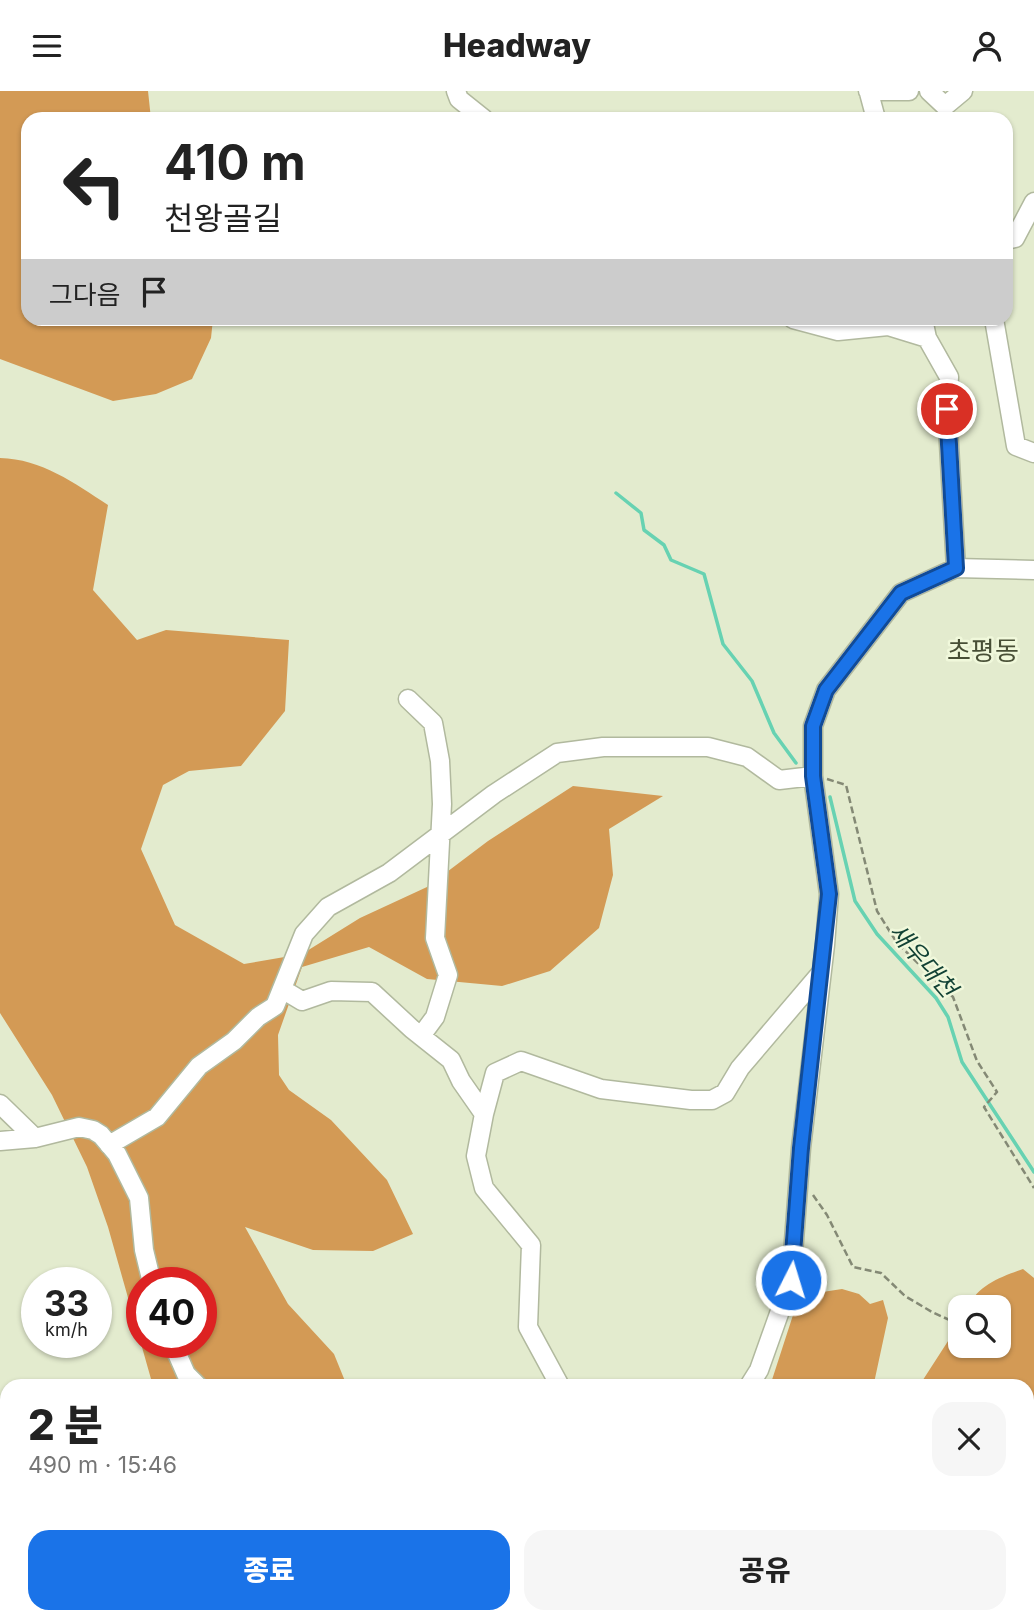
<!DOCTYPE html>
<html lang="ko">
<head>
<meta charset="utf-8">
<style>
  body { margin:0; font-family:Inter,"Noto Sans KR",sans-serif; background:#f6f6f6; color:#222; height:100vh; display:flex; flex-direction:column; font-size:26px; white-space:nowrap }
  * { box-sizing:border-box; margin:0 }
  p { font-size:23px; color:#767676 }
  .icon { flex:none; width:38px; height:38px; fill:none; stroke:currentColor; stroke-width:2; stroke-linecap:round; stroke-linejoin:round }
  .map { position:relative; flex:1; overflow:hidden }
  .details { position:absolute; left:0px; top:1288px; width:1034px; height:245px; display:flex; flex-direction:column; background:#fff; border-radius:21px 21px 0 0; box-shadow:0 2px 5px #0004 }
  .details>* { flex:none }
  .top-card { position:absolute; left:21px; top:21px; width:992px; height:214px; border-radius:21px; box-shadow:0 2px 5px #0004; background:#fff; color:#222; overflow:hidden }
  .fabs { position:absolute; left:948px; top:1204px; display:grid; gap:14px }
  .fabs a { display:grid; place-items:center; width:63px; height:63px; border-radius:14px; background:#fff; box-shadow:0 2px 5px #0004; font-size:35px }
  .speed { position:absolute; left:21px; top:1176px; display:flex; gap:14px; font-size:35px; font-weight:700; text-align:center }
  .speed>* { display:grid; place-content:center; width:91px; height:91px; border-radius:50%; background:#fff; box-shadow:0 2px 5px #0004; line-height:1 }
  .speed small { font-size:18px; font-weight:400 }
  .speed .limit { border:10px solid #d22; background:#fff; color:#111 }
  .pin { position:absolute; display:grid; place-items:center; width:60px; height:60px; color:#fff; margin:-30px; border:4px solid #fff; border-radius:50%; box-shadow:0 2px 7px #0007 }
  .me { position:absolute; width:77px; margin:-38px; rotate:5deg; stroke-linejoin:round; filter:drop-shadow(0 0 5px #0008) }
  .turn { display:flex; align-items:center; gap:24px; height:147px; padding:0 28px; font-size:32px }
  .turn .icon { width:91px; height:91px; stroke-width:2.5 }
  .turn b { display:block; font-size:49px; line-height:60px }
  .then { display:flex; align-items:center; height:66px; padding:0 28px; background:#0003; gap:14px; font-size:26px }
  .round { display:grid; place-items:center; flex:none; width:74px; height:74px; border-radius:21px; background:#f6f6f6 }
  .head { display:flex; align-items:center; justify-content:space-between; height:119px; padding:0 28px }
  h1 { font-size:42px; font-weight:800; line-height:52px }
  .primary-button { display:flex; gap:14px; margin-top:auto; padding:14px 28px }
  .primary-button a { flex:1; height:80px; border-radius:21px; background:#1a73e8; color:#fff; font-size:28px; font-weight:800; line-height:80px; text-align:center }
  .primary-button a+a { background:#f6f6f6; color:#222 }
  header { display:flex; justify-content:space-between; align-items:center; height:91px; padding:0 28px; background:#fff; font-size:32px; font-weight:800 }
  .map>svg:first-child { display:block }
  .forest { fill:#d39a55; fill-rule:evenodd }
  .lines { fill:none; stroke-linecap:round; stroke-linejoin:round }
  .stream { stroke:#67d2b2; stroke-width:3.5 }
  .minor-casing { stroke:#b1b99e; stroke-width:21 }
  .path { stroke:#848975; stroke-width:2.5; stroke-dasharray:7 3.5; stroke-linecap:butt }
  .minor { stroke:#fff; stroke-width:18 }
  .route-casing { stroke:#114b97; stroke-width:18 }
  .route { stroke:#1a73e8; stroke-width:12 }
  .labels { text-anchor:middle; dominant-baseline:central; stroke-width:5; stroke-linejoin:round; paint-order:stroke }
  .water-label { font-size:24px; font-style:italic; fill:#124235; stroke:#f0f8db }
  .quarter-label { font-size:26px; fill:#484f36; stroke:#f0f8db }
</style>
</head>
<body>
<header><svg class="icon" aria-label="menu" viewBox="0 0 24 24"><path d="M4 6h16M4 12h16M4 18h16"/></svg>Headway<svg class="icon" aria-label="person" viewBox="0 0 24 24"><circle cx="12" cy="8" r="4"/><path d="M4 21q1-7 8-7t8 7"/></svg></header>
<div class="map">
<svg width="1034" height="1533" viewBox="0 0 1034 1533">
  <rect width="100%" height="100%" fill="#e3ebce"/>
  <path class="forest" d="M0 0H148L151 28H28V228H213L211 247 192 288 156 303 113 310 0 268Z
    M0 367C42 368 74 392 108 414L93 499 137 549 166 539 289 549 285 620 241 675 189 680 163 694 141 758 175 834 244 873 302 863 360 827 427 796 488 750 573 695 663 705 609 738 613 784 599 837 550 880 502 895 427 888 369 856 302 876 278 944 279 984 289 999 331 1029 387 1089 413 1143 373 1160 313 1159 245 1136 288 1213 334 1263 347 1295H153L108 1136 87 1076 52 1004 0 922ZM142 1192H201V1251H142Z
    M1023 1178 1034 1187V1409L1027 1410V1295H919L961 1230V1255H999V1216H968C978 1194 1001 1186 1023 1178Z
    M842 1198 859 1203 870 1213 883 1209 888 1227 874 1292 878 1295H770L794 1221 816 1202Z
    M1027 1507H1034V1533H956L971 1526H1027Z
    M723 1526H806L808 1533H740Z"/>
  <g class="lines">
    <path class="stream" d="M616 402 641 422 644 439 664 454 671 469 704 483 723 553 752 590 774 642 796 672
      M830 706 855 810 877 843 936 907 948 926 962 971 1034 1081"/>
    <defs>
      <path id="minor" d="M456 0 459 8 484 28
        M868 0H909
        M929 0 945 15 963 0
        M869 2 876 28
        M1006 149 1015 147 1034 111
        M793 228 838 240 888 235 927 247
        M923 228 927 247 949 286 947 318 956 477
        M994 228 1016 355 1034 362
        M408 608 433 632 440 670 442 713 435 847 448 884 435 926 421 945
        M282 898 302 910 331 900 372 901 412 938 451 969 461 990 484 1023 495 982 521 970 601 998 691 1009H712L725 1002 740 977 820 883
        M0 1013 35 1047
        M484 1023 476 1065 484 1097 531 1154 528 1236 560 1295
        M0 1050 35 1047 79 1036 93 1039 101 1044 117 1063 139 1107 144 1159 152 1192
        M109 1054 157 1026 199 975 234 950 258 926 275 915 304 843 328 816 389 782 494 703 557 662 603 656H708L747 666 779 689 813 685
        M172 1251 186 1283 198 1295
        M749 1295 759 1279 791 1189 801 1057 825 854 829 803 813 685V635L826 599 901 502 956 477 1034 479
        M265 1526 270 1533
        M710 1526 719 1533
        M189 1533 198 1526"/>
    </defs>
    <use href="#minor" class="minor-casing"/>
    <path class="path" d="M827 688 846 694 877 820 897 852 953 906 977 970 997 1001 984 1016 1034 1097
      M813 1104 827 1124 853 1176 881 1182 905 1205 932 1221 956 1232"/>
    <use href="#minor" class="minor"/>
  </g>
  <g class="lines">
    <defs>
      <path id="route" d="M791 1189 801 1057 829 803 813 685V635L826 599 901 502 956 477 947 318"/>
    </defs>
    <use href="#route" class="route-casing"/>
    <use href="#route" class="route"/>
  </g>
  <g class="labels">
    <g class="water-label">
      <text transform="translate(923 869) rotate(49)">새우대천</text>
    </g>
    <g class="quarter-label">
      <text x="983" y="559">초평동</text>
    </g>
  </g>
</svg>
<div class="fabs">
<a><svg class="icon" aria-label="search" viewBox="0 0 24 24"><circle cx="10" cy="10" r="6"/><path d="M15 15l6 6"/></svg></a>
</div>
<div class="speed"><div>33<small>km/h</small></div><div class="limit">40</div></div>
<div class="pin" style="left:947px;top:318px;background:#d93025"><svg class="icon" aria-label="arrive" viewBox="0 0 24 24"><path d="M6 21V4h12l-3 4 3 4H6"/></svg></div>
<svg class="me" style="left:791px;top:1189px" viewBox="-20 -20 40 40"><circle r="17" fill="#1a73e8" stroke="#fff" stroke-width="3"/><path d="M0-11L8 9 0 5-8 9z" fill="#fff"/></svg>
<div class="top-card">
<div class="turn"><svg class="icon" aria-label="left" viewBox="0 0 24 24"><path d="M17 20v-9H6M10 6l-5 5 5 5"/></svg><div><b>410 m</b>천왕골길</div></div>
<div class="then">그다음<svg class="icon" aria-label="arrive" viewBox="0 0 24 24"><path d="M6 21V4h12l-3 4 3 4H6"/></svg></div>
</div>
<section class="details">
<div class="head"><div><h1>2 분</h1><p>490 m · 15:46</p></div><a class="round"><svg class="icon" aria-label="close" viewBox="0 0 24 24"><path d="M6 6l12 12M18 6L6 18"/></svg></a></div>
<div class="primary-button"><a>종료</a><a>공유</a></div>
</section>
</div>
</body>
</html>
